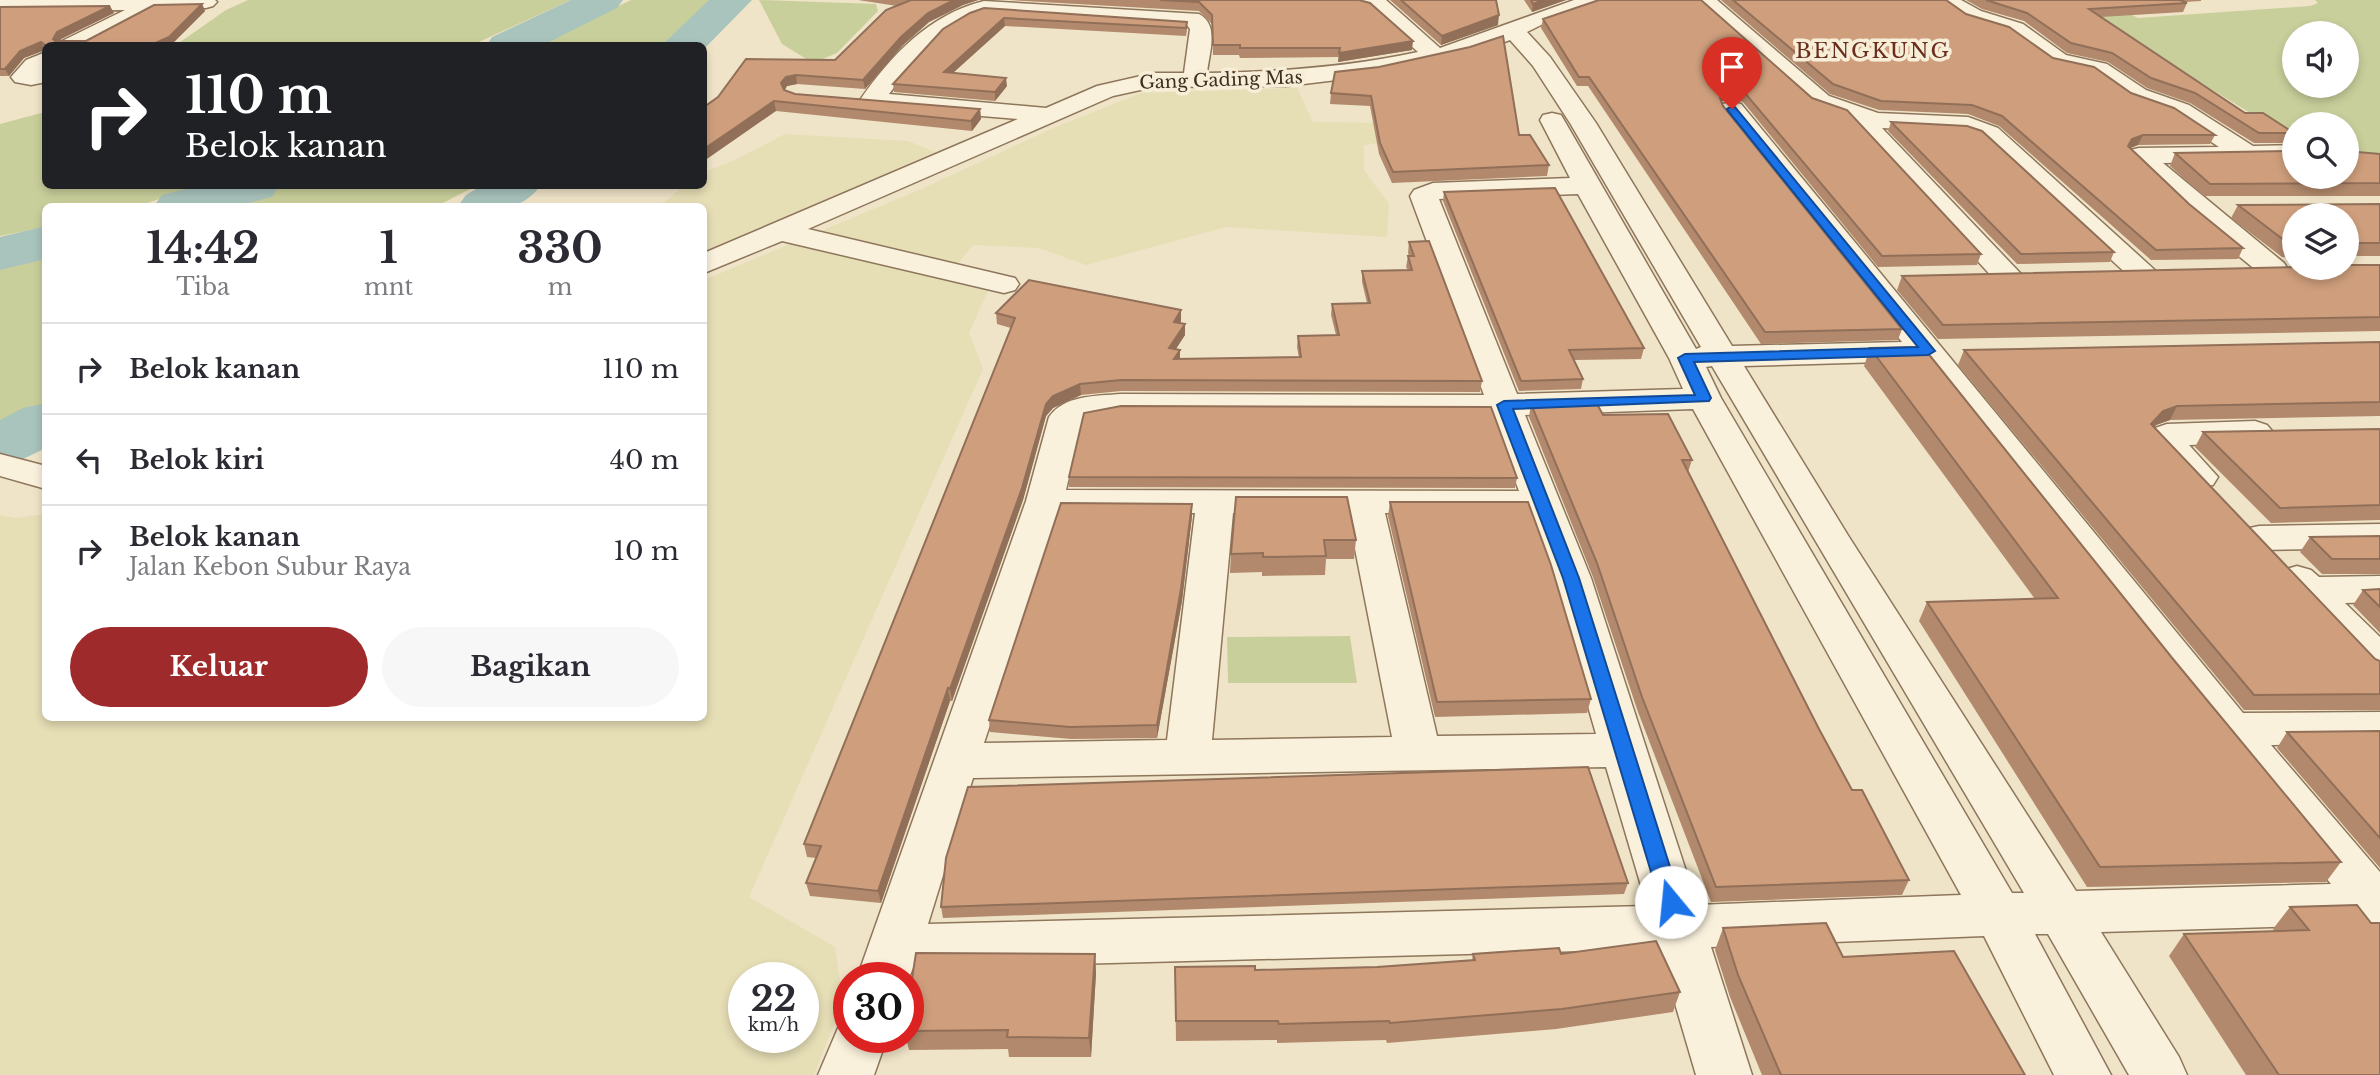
<!DOCTYPE html>
<html lang="id">
<head>
<meta charset="utf-8">
<style>
  body { margin:0; font-family:"Libre Baskerville",serif; background:#f7f7f7; color:#2b2b33; height:100vh; display:flex; flex-direction:column; font-size:26px; white-space:nowrap }
  * { box-sizing:border-box; margin:0 }
  p { font-size:23px; color:#7c7c81 }
  .icon { flex:none; width:38px; height:38px; fill:none; stroke:currentColor; stroke-width:2; stroke-linecap:round; stroke-linejoin:round }
  .map { position:relative; flex:1; overflow:hidden }
  .details { position:absolute; left:42px; top:203px; width:665px; height:518px; display:flex; flex-direction:column; background:#fff; border-radius:10px; box-shadow:0 4px 10px #0003 }
  .details>* { flex:none }
  .hud { position:absolute; left:42px; top:42px; width:665px; height:147px; border-radius:10px; box-shadow:0 4px 10px #0003; background:#202124; color:#fff; overflow:hidden }
  .controls { position:absolute; left:2282px; top:21px; display:grid; gap:14px }
  .controls a { display:grid; place-items:center; width:77px; height:77px; border-radius:50%; background:#fff; box-shadow:0 4px 10px #0003; font-size:35px }
  .speed { position:absolute; left:728px; top:962px; display:flex; gap:14px; font-size:35px; font-weight:700; text-align:center }
  .speed>* { display:grid; place-content:center; width:91px; height:91px; border-radius:50%; background:#fff; box-shadow:0 4px 10px #0003; line-height:1 }
  .speed small { font-size:18px; font-weight:400 }
  .speed .limit { border:10px solid #d22; background:#fff; color:#111 }
  .pin { position:absolute; display:grid; place-items:center; width:60px; height:60px; color:#fff; margin:-72px -30px; border-radius:50% 50% 50% 0; rotate:-45deg; box-shadow:0 0 7px #0007 }
  .pin .icon { rotate:45deg }
  .me { position:absolute; width:77px; margin:-38px; rotate:343deg; stroke-linejoin:round; filter:drop-shadow(0 0 5px #0008) }
  .turn { display:flex; align-items:center; gap:24px; height:147px; padding:0 28px; font-size:32px }
  .turn .icon { width:91px; height:91px; stroke-width:2.5 }
  .turn b { display:block; font-size:49px; line-height:60px }
  .eta { display:flex; justify-content:space-evenly; align-items:center; height:119px; text-align:center }
  .eta b { font-size:42px; font-weight:700; line-height:49px }
  .action { display:flex; gap:14px; margin-top:auto; padding:14px 28px }
  .action a { flex:1; height:80px; border-radius:42px; background:#9e2a2b; color:#fff; font-size:28px; font-weight:700; line-height:80px; text-align:center }
  .action a+a { background:#f7f7f7; color:#2b2b33 }
  ul { padding:0; list-style:none }
  li { display:flex; align-items:center; gap:21px; height:91px; padding:0 28px; border-top:2px solid #e1e1e2 }
  li div { flex:1 }
  li b { display:block; font-size:26px }
  li em { font-style:normal }
  .map>svg:first-child { display:block }
  .farmland { fill:#e6deb5; fill-rule:evenodd }
  .green { fill:#c9cf9b; fill-rule:evenodd }
  .lines { fill:none; stroke-linecap:round; stroke-linejoin:round }
  .river { fill:#a9c4bc; fill-rule:evenodd }
  .minor-casing { stroke:#8d765c; stroke-width:3 }
  .minor { fill:#faf1dc; fill-rule:evenodd }
  .wall { fill:#b2896c }
  .shaded-wall { fill:#916f58 }
  .building { fill:#cf9f7d; stroke:#916f58; stroke-width:2 }
  .route { fill:#1a73e8; stroke:#114b97; stroke-width:2 }
  .labels { text-anchor:middle; dominant-baseline:central; stroke-width:7; stroke-linejoin:round; paint-order:stroke }
  .far-street-label { font-size:18px; fill:#3d2e20; stroke:#f7eed8 }
  .far-quarter-label { font-size:21px; letter-spacing:2px; fill:#6b2e1e; stroke:#f7eed8 }
</style>
</head>
<body>
<div class="map">
<svg width="2380" height="1075" viewBox="0 0 2380 1075">
  <rect width="100%" height="100%" fill="#f0e4c8"/>
  <path class="farmland" d="M1297 88 1313 122 1402 123V141L1364 145V170L1389 204 1387 237 1226 227 1086 265 1039 248 973 245 955 267 992 282 969 333 983 369 749 897 835 947 843 1001 814 1075H0V515L16 518 45 514 46 718H704V280L921 189 1056 127 1141 93ZM744 978H803V1038H744Z
    M785 134 908 141 935 152 704 251V206H660L683 186H704V172L733 161Z"/>
  <path class="green" d="M248 0H571L472 45H176L226 10Z
    M631 0H718L708 14 662 45H536Z
    M759 0 876 4 878 11 837 53 813 63 782 44Z
    M2101 0 2138 18 2310 6 2318 3 2315 0H2380V154L2347 151V124H2294V140L2159 57 2077 19ZM2294 33H2347V86H2294Z
    M45 112 46 186H201L137 206H46L45 227 0 236V124Z
    M280 186H476L437 206H215Z
    M45 258V402L0 424V269Z
    M1350 636 1357 683H1228L1227 637Z"/>
  <g class="lines">
    <path class="river" d="M571 0H623L617 8 541 46H486L492 37Z
      M709 0H752L704 49V46H661Z
      M198 186H279L272 197 236 206H154L162 195Z
      M481 186H540C520 215 490 206 458 206L466 195Z
      M46 226V259L0 270V237Z
      M46 403V448L23 459 0 465V420L23 408Z"/>
    <defs>
      <path id="minor" d="M0 0H215L217 2 213 6 206 8 156 9 88 46H59L62 41 125 10 0 11Z
        M1267 0H1321L1317 4C1303 8 1285 8 1271 4Z
        M1346 0H1386L1440 48 1574 0H1607L1603 4 1541 25 1527 32 1550 57 1596 123 1732 346 1902 342 1720 109 1723 104 1732 102 1741 104 2243 713 2380 712V744L2271 745 2380 872V928L2369 924 2101 932 2179 1057 2187 1075H2129L2048 934H2035L2111 1075H2054L1984 936 1711 947 1752 1075H1696L1659 949 913 968 908 980V978H857L1026 501 1049 417C1064 395 1096 396 1121 394L1484 395 1410 196 1414 190 1433 183 1570 178 1540 120 1543 115 1552 113 1561 115 1564 120 1696 349 1701 347 1570 123 1533 66 1510 40 1468 55 1378 75 1287 86 1154 87 1113 96 808 229 1015 278 1019 284 1015 290 1004 293 782 241 704 273V253L1018 119 872 107 863 105 860 100C891 55 930 14 984 1L1199 14C1220 25 1209 53 1207 73 1279 72 1348 67 1418 52L1371 10 1350 4ZM984 13 1187 25 1190 29 1184 73H1154L1097 86 1046 108 889 94C914 63 943 24 984 13ZM1578 194 1669 358 1683 389 1517 394 1439 199ZM1917 361 2164 677 2331 884 2076 891 1849 537 1744 366ZM1712 366 2024 893H2012L1721 398 1706 367ZM1693 409 1961 895 1697 905 1591 578 1525 415ZM1121 414 1491 415 1519 491 1066 490 1082 421 1092 417ZM1060 512 1195 513 1167 740 984 743ZM1233 513H1348L1392 737 1212 740ZM1385 513H1527L1551 578 1596 734 1437 736ZM1606 767 1647 906 928 924 973 778Z
        M1693 0H1717L1829 96 1878 113 1968 117 1998 128 2157 272 2153 278 2142 281 2131 278 1980 138 1964 132 1882 128 2022 275 2018 281 2007 284 1996 281 1846 118 1811 106Z
        M1935 0H1961L1981 11 2023 24 2066 55 2107 64 2146 90 2189 105 2253 146 2294 145V161L2163 163 2284 263 2288 269 2284 275 2273 278 2262 275 2186 213 2126 156 2130 150 2139 148 2219 147 2171 115 2128 100 2091 74 2050 65 2007 34 1965 21Z
        M46 52V82L31 85 15 82 11 77 26 60Z
        M2255 421 2267 425 2273 432 2267 439 2255 443 2189 445 2218 477 2213 485 2200 488 2187 485 2146 439 2155 428 2167 424Z
        M0 454 46 466V489L0 476Z
        M2380 524V548L2259 550 2245 547 2240 538 2245 529 2259 526Z
        M2297 566 2311 570 2319 577 2380 576V602L2345 603 2380 637V677L2365 672 2283 588 2277 579 2283 570Z
        M849 1018V1038H887L874 1075H818L841 1021Z"/>
    </defs>
    <use href="#minor" class="minor-casing"/>
    <use href="#minor" class="minor"/>
  </g>
  <path class="wall" d="M858 0H978L963 5 929 22 902 46 865 89 797 84 787 86 784 91 795 94 980 109 981 119 972 131 776 111 704 107 835 60 897 6Z
    M1009 0H1290L1412 50 1338 62 1339 57 1240 58 1239 55H1213L1212 24 1199 11Z
    M1390 0H1496L1498 25 1441 45Z
    M1524 0H1566L1532 12Z
    M1701 0 1981 254 1977 265 1878 267 1743 102 1733 99 1722 101 1723 106 1902 329 1898 340 1761 344 1588 86H1577L1541 28 1543 19Z
    M1721 0H1946L1966 14 2053 58 2131 93 2215 135 2210 144 2138 145 2130 148 2189 204 2243 248 2238 259 2151 260 1999 126 1968 114 1879 110 1830 94Z
    M1966 0H2201V1L2184 2 2187 3 2183 12 2101 17 2245 113 2294 133 2289 143H2254L2190 103 2147 88 2108 62 2067 53 2024 21 1982 9Z
    M202 4 205 11 172 44 169 46H46V72L45 50 24 58 9 76H0V7L114 13 61 39 59 41H86Z
    M970 13 1187 22V30L1186 36 1005 26 953 73 1007 86 995 101 894 92 893 84Z
    M1379 67 1519 135 1549 165 1547 176 1392 183 1379 154 1370 106 1330 104 1331 93Z
    M1891 122 2114 252 2110 262 2017 264 1888 131Z
    M2353 152 2380 154V196H2204L2170 166 2175 153Z
    M1444 192 1644 348 1641 359 1574 360 1583 379 1581 389 1519 391 1443 201Z
    M2380 204V256H2349L2347 261V215H2294V258L2282 257 2231 218 2238 205Z
    M1409 242 1482 381 1480 392 1121 391 1081 395 1053 408 1046 416 1023 500 952 701H950L881 903 810 896 806 883 816 858 807 857 804 844 1011 328 997 324 996 313 1181 321 1180 323 1185 335 1175 349 1180 359 1299 358 1297 347 1298 336 1336 335 1331 315 1332 304 1367 303 1362 282V271L1408 270 1406 267 1408 256H1409L1408 253Z
    M2380 265V331L1938 339 1897 290 1902 276Z
    M2380 342V416L2170 420 2156 425 2154 428 2375 659 2380 661V710H2244L1958 365 1964 350Z
    M1870 348 2173 659 2341 862 2326 882 2087 887 1919 621 1927 602 2035 599 1864 366Z
    M1531 404 1603 415 1692 460 1688 472 1819 729 1852 790 1909 880 1902 895 1711 902 1638 712 1593 577 1529 417Z
    M2380 429V520L2271 523 2195 447 2203 432Z
    M1069 477 1517 478 1515 488 1069 487Z
    M1236 497 1356 540 1354 559H1326L1325 575 1262 576V572L1230 573 1231 554Z
    M1390 502 1591 699 1587 713 1435 717 1388 516Z
    M1192 516 1182 601 1157 738 1071 739 990 732 989 720Z
    M2380 536V574H2322L2300 552 2310 537Z
    M2380 589V633L2353 605 2363 590Z
    M2380 731V868L2277 748 2287 732Z
    M946 858 1628 883 1624 894 943 918 941 907Z
    M2290 907 2371 923 2380 1075H2246L2169 956 2184 934 2274 931 2273 929Z
    M1723 928 1843 957 2025 1075H1762L1730 997 1715 950Z
    M1095 954 1096 973 1091 1057H1009L1008 1049 909 1050 906 1038H908V1004Z
    M1473 954H1561L1680 992 1673 1012 1556 1029 1387 1043 1386 1040 1277 1043V1040L1176 1041 1175 967 1255 970 1377 967 1472 960Z"/>
  <path class="shaded-wall" d="M954 0H978L963 5 929 22 902 46 865 89 863 80 901 37 928 13Z
    M1543 0H1566L1532 12 1533 4Z
    M202 4 205 11 172 44 169 46H149Z
    M110 6 114 13 61 39 57 46 53 39 57 32Z
    M1499 15 1498 25 1441 45 1442 36Z
    M1004 18 1005 26 945 80 944 72Z
    M1413 41 1412 50 1338 62 1339 53Z
    M41 42 45 50 24 58 9 76 5 69 20 51Z
    M796 75 797 84 787 86 783 93 781 83 786 77Z
    M1006 78 1007 86 995 101V92Z
    M1735 90 1733 99 1722 101 1718 108 1720 98 1725 92Z
    M774 101 776 111 704 161V149Z
    M980 109 981 119 972 131 971 121Z
    M2143 135 2138 145 2128 149V146L2132 139Z
    M1181 310V321L1174 333V322Z
    M1185 324V335L1169 360V348Z
    M1180 350V361L1174 359Z
    M1080 384 1081 395 1053 408 1046 416 1023 500 952 701 950 689 1046 404 1053 396Z
    M2177 406 2170 420 2156 425 2143 439 2151 424 2163 411Z
    M1192 504V516L1182 601 1157 738V725Z
    M948 688 950 701 881 903 878 891Z
    M1095 954 1096 973 1091 1057 1089 1038Z"/>
  <path class="building" d="M911 0H954L928 13 901 37 863 80 796 75 786 77 781 83 784 90 795 94 980 109 971 121 774 101 704 149V107L718 97 746 59 835 60 886 10Z
    M1160 0H1359L1370 3 1413 41 1339 53 1340 48H1240V45H1213L1212 15 1199 2Z
    M1401 0H1496L1499 15 1442 36Z
    M1531 0H1543L1533 4Z
    M1599 0H1701L1812 98 1847 110 1981 254 1882 256 1745 93 1735 90 1725 92 1720 98 1723 106 1902 329 1765 332 1589 77H1579L1543 19Z
    M1733 0H1946L1966 14 2009 27 2053 58 2094 67 2131 93 2174 108 2215 135H2143L2132 139 2128 146 2189 204 2243 248 2156 250 2002 116 1972 105 1881 101 1833 84Z
    M1986 0H2180L2187 3 2089 9 2245 113H2263L2294 133H2259L2195 93 2151 78 2112 53 2071 43 2027 13Z
    M202 4 169 37 149 46H46V70L45 45 41 42 20 51 5 69H0V7L110 6 57 32 53 39 55 41H86L154 5Z
    M984 8 1187 22 1186 28 1004 18 944 72 1006 78 995 92 893 84 943 29 970 13Z
    M1503 36 1519 135H1530L1549 165 1393 172 1380 143 1371 96 1331 93 1335 72 1379 67 1470 47Z
    M1891 122 1967 126 1982 131 2114 252 2021 254Z
    M2294 151V177H2347V151L2380 154V183L2210 184 2175 153Z
    M1555 188 1644 348 1569 350 1583 379 1521 381 1444 192Z
    M2380 204V243H2354L2352 252H2347V215H2294V244H2289L2238 205Z
    M1429 241 1482 381 1121 380 1080 384 1053 396 1046 404 1022 488 950 689 948 688 878 891 806 883 821 846 804 844 1015 318 996 313 1029 280 1181 310 1174 322 1185 324 1169 348 1180 350 1174 359 1301 357 1298 336 1339 335 1332 304 1370 303 1362 271 1412 270 1408 256H1414L1409 242Z
    M2347 265H2380V317L1943 325 1902 276 2294 267V268H2347Z
    M2380 342V402L2177 406 2163 411 2151 424 2375 659 2380 661V694L2254 695 1964 350Z
    M1923 347 2173 659 2341 862 2100 867 1927 602 2058 598 1870 348Z
    M1596 402 1603 415 1668 414 1692 460H1682L1819 729 1852 790H1862L1909 880 1716 887 1642 697 1597 563 1531 404Z
    M1121 406 1491 407 1517 478 1069 477 1084 413Z
    M2380 429V505L2280 508 2203 432Z
    M1236 497H1347L1356 540H1324L1326 556 1263 557V553L1231 554Z
    M1390 502H1528L1551 565 1591 699 1437 702Z
    M1061 503 1192 504 1181 589 1157 725 1070 727 989 720Z
    M2380 536V559H2332L2310 537Z
    M2380 589V607L2363 590Z
    M2380 731V838L2287 732Z
    M1588 767 1628 883 941 907 946 858 968 787Z
    M2357 905 2371 923H2380V1075H2279L2184 934 2309 930 2290 907Z
    M1826 923 1843 957 1954 951 2025 1075H1781L1738 975 1723 928Z
    M1656 941 1680 992 1562 1009 1390 1023 1389 1021 1279 1024 1278 1021H1176L1175 967 1255 966V970L1377 967 1475 960 1473 954 1559 948 1561 954Z
    M916 953 1095 954 1089 1038 1007 1037 1008 1030 908 1031V1004Z"/>
  <path class="route" d="M1732 106 1735 107 1935 351 1928 355 1694 362 1711 398 1709 401 1513 409 1579 578 1681 902 1678 908 1671 911 1663 908 1660 902 1563 578 1497 405 1504 401 1695 395 1678 358 1685 354 1918 347 1728 111 1727 109Z"/>
  <g class="labels">
    <g class="far-street-label">
      <text transform="translate(1221 80) rotate(-2)">Gang Gading Mas</text>
    </g>
    <g class="far-quarter-label">
      <text x="1873" y="51">BENGKUNG</text>
    </g>
  </g>
</svg>
<div class="controls">
<a><svg class="icon" aria-label="sound" viewBox="0 0 24 24"><path d="M4 9h4l5-4v14l-5-4H4zM17 9q2 3 0 6"/></svg></a>
<a><svg class="icon" aria-label="search" viewBox="0 0 24 24"><circle cx="10" cy="10" r="6"/><path d="M15 15l6 6"/></svg></a>
<a><svg class="icon" aria-label="layers" viewBox="0 0 24 24"><path d="M12 4l9 5-9 5-9-5zM3 14l9 5 9-5"/></svg></a>
</div>
<div class="speed"><div>22<small>km/h</small></div><div class="limit">30</div></div>
<div class="pin" style="left:1732px;top:109px;background:#d93025"><svg class="icon" aria-label="arrive" viewBox="0 0 24 24"><path d="M6 21V4h12l-3 4 3 4H6"/></svg></div>
<svg class="me" style="left:1671px;top:902px" viewBox="-20 -20 40 40"><circle r="19" fill="#fff"/><path d="M0-13L10 11 0 6-10 11z" fill="#1a73e8"/></svg>
<div class="hud">
<div class="turn"><svg class="icon" aria-label="right" viewBox="0 0 24 24"><path d="M7 20v-9h11M14 6l5 5-5 5"/></svg><div><b>110 m</b>Belok kanan</div></div>
</div>
<section class="details">
<div class="eta">
<div><b>14:42</b><p>Tiba</p></div>
<div><b>1</b><p>mnt</p></div>
<div><b>330</b><p>m</p></div>
</div>
<ul>
<li><svg class="icon" aria-label="right" viewBox="0 0 24 24"><path d="M7 20v-9h11M14 6l5 5-5 5"/></svg><div><b>Belok kanan</b></div><em>110 m</em></li>
<li><svg class="icon" aria-label="left" viewBox="0 0 24 24"><path d="M17 20v-9H6M10 6l-5 5 5 5"/></svg><div><b>Belok kiri</b></div><em>40 m</em></li>
<li><svg class="icon" aria-label="right" viewBox="0 0 24 24"><path d="M7 20v-9h11M14 6l5 5-5 5"/></svg><div><b>Belok kanan</b><p>Jalan Kebon Subur Raya</p></div><em>10 m</em></li>
</ul>
<div class="action"><a>Keluar</a><a>Bagikan</a></div>
</section>
</div>
</body>
</html>
